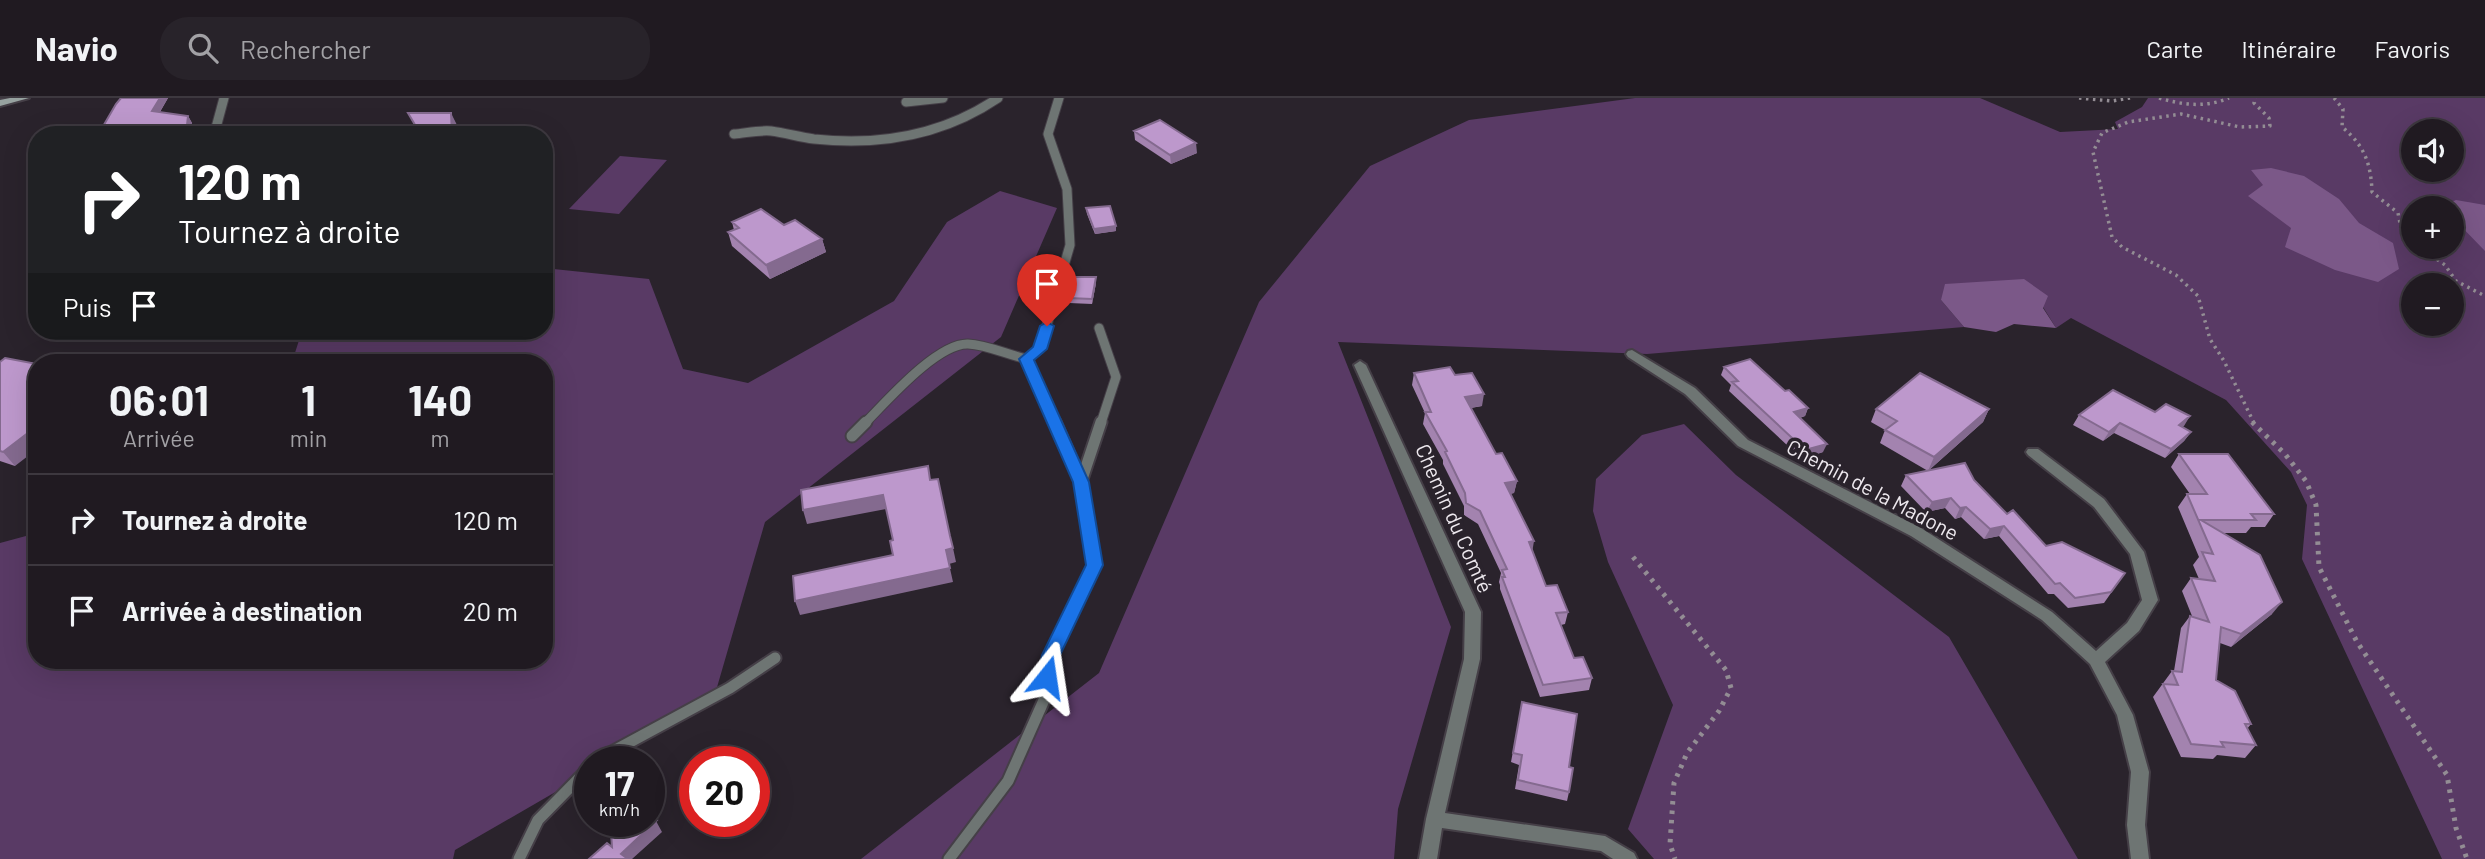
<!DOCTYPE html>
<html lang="fr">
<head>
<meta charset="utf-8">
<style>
  body { margin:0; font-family:Barlow,sans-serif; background:#28232a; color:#f1f3f6; height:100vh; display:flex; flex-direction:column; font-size:26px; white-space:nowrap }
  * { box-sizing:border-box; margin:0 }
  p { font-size:23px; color:#a2a1a5 }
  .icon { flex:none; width:38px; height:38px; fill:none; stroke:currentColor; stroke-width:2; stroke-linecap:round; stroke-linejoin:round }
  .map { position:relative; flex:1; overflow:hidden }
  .details { position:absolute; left:28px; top:256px; width:525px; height:315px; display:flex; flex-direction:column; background:#201a21; border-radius:28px; box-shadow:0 7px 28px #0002,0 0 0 2px #3d383f }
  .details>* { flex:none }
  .banner { position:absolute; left:28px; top:28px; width:525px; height:214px; border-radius:28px; box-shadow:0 7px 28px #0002,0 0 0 2px #3d383f; background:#202124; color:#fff; overflow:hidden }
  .buttons { position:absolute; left:2401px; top:21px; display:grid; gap:14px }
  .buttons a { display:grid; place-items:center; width:63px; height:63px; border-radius:50%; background:#201a21; box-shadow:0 7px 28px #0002,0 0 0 2px #3d383f; font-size:35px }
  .speed { position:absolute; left:574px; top:648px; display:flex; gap:14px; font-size:35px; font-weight:700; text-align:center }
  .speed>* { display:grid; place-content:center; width:91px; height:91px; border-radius:50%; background:#201a21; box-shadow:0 7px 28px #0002,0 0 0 2px #3d383f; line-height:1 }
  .speed small { font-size:18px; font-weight:400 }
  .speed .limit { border:10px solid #d22; background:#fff; color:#111 }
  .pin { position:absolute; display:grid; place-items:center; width:60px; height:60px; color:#fff; margin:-72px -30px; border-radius:50% 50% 50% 0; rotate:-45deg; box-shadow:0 0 7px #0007 }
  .pin .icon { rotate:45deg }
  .me { position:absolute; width:77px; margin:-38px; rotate:15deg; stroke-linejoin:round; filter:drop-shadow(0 0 5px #0008) }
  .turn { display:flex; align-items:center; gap:24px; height:147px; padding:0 35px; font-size:32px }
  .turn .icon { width:91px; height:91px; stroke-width:2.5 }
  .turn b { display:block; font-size:49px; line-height:60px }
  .then { display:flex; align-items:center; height:66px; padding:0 35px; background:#0003; gap:14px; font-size:26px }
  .eta { display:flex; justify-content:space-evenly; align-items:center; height:119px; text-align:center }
  .eta b { font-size:42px; font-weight:700; line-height:49px }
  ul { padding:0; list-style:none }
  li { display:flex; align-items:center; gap:21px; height:91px; padding:0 35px; border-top:2px solid #3d383f }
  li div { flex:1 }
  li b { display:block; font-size:26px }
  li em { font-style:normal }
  header { display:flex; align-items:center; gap:42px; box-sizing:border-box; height:98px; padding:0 35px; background:#201a21; border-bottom:2px solid #3d383f }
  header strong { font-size:33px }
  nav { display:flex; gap:38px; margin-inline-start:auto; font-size:24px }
  .search { width:490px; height:63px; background:#28232a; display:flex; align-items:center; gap:18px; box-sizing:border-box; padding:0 24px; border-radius:28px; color:#a2a1a5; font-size:26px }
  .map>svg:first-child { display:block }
  .green { fill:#593a65; fill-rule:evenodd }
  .water { fill:#7b5888 }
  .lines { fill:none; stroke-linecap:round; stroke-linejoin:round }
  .lane-far1-casing { stroke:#453f47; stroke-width:11 }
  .lane-casing { stroke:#453f47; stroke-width:15 }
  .street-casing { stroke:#453f47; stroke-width:4 }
  .secondary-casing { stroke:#453f47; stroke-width:4 }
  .path-far1 { stroke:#938d94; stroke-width:3.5; stroke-dasharray:2.5 4.5; stroke-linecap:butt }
  .path { stroke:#938d94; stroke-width:5; stroke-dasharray:3.5 6; stroke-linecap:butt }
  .lane-far1 { stroke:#6e7573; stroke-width:9 }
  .lane { stroke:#6e7573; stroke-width:11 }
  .street { fill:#6e7573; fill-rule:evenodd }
  .secondary { fill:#97a2a0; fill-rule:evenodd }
  .wall { fill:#a383af }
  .shaded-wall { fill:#846a8f }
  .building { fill:#bd98cc; stroke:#846a8f; stroke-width:2 }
  .route { fill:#1a73e8; stroke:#114b97; stroke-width:2 }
  .labels { text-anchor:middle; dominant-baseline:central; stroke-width:7; stroke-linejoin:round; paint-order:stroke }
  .street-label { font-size:21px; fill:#eee9ef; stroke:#2a232c }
</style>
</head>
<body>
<header>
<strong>Navio</strong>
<div class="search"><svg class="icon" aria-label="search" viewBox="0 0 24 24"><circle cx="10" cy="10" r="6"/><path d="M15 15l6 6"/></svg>Rechercher</div>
<nav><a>Carte</a><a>Itinéraire</a><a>Favoris</a></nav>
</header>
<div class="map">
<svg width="2485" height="761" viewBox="0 0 2485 761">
  <rect width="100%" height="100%" fill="#2a232c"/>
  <path class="green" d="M1635 0H1980L2060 34 2118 31 2115 24 2142 9 2148 0H2485V761H2442L2302 461 2307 407 2291 374 2226 302 2071 220 2056 230 2043 209 1941 202 1964 229 1647 256 1338 244 1451 529 1398 711 1394 761H861L1099 575 1259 204 1370 68 1469 22ZM2413 33H2452V72H2413ZM2413 110H2452V149H2413ZM2413 187H2452V226H2413Z
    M620 58 667 62 619 116 569 111Z
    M1000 93 1057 110 1001 239 765 424 713 603 608 663H590V674L455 752 453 761H0V445L37 435V562H544V264H292L302 233H544V170L649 181 683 271 748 285 894 203 947 124Z
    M1684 326 1736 377 1949 539 2078 761H1654L1628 731 1673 607 1608 464 1593 413 1596 381 1642 337Z"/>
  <path class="water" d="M2271 70 2304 78 2339 101 2359 125 2393 145 2399 171 2378 184 2335 172 2285 149 2291 130 2248 98 2263 87 2251 72Z
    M2456 102 2485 107V153L2452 119V110L2441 109Z
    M2024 181 2048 198 2043 210 2056 230 2014 226 1996 234 1964 229 1941 202 1945 186Z"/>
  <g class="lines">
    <defs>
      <path id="lane-far1" d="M906 4 943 0
        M734 36C746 35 759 32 771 33 786 35 799 39 814 41 880 48 942 38 998 0
        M214 37 224 0
        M1099 230 1116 279 1101 325
        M1027 261 1055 325
        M865 325C886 304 937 245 968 246 988 247 1008 257 1027 261L1040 251 1070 147 1067 91 1048 36 1059 0"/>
      <path id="lane" d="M852 338 866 324
        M1081 384 1101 324
        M595 663 730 590 775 560
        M519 761 538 722 590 669
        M949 761 1008 683 1044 602 1051 557 1095 467 1081 384 1055 324"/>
      <path id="street" d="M1632 252 1695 290 1748 342 1921 430 2052 514 2096 553 2127 525 2142 502 2130 456 2094 409 2028 357 2026 354 2028 351H2038L2104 401 2144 454 2158 502 2139 533 2105 564 2133 617 2149 674 2145 727 2149 761H2131L2127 727 2131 674 2117 617 2090 566 2042 522 1911 438 1738 348 1685 296 1628 259 1626 256 1628 253Z
        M1360 263 1366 267 1481 514 1480 561 1445 715 1605 738 1634 755 1637 761H1613L1601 753 1442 730 1437 761H1419L1426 721 1464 561 1465 514 1354 267Z"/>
      <path id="secondary" d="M10 0H29L0 8V2Z"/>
    </defs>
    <use href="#lane-far1" class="lane-far1-casing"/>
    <use href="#lane" class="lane-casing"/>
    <use href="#street" class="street-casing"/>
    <use href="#secondary" class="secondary-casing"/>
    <path class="path-far1" d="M2079 0 2112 3 2130 0
      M2159 0C2183 7 2205 10 2229 0
      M2334 0 2343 11 2342 29C2364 47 2371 65 2372 94L2398 115 2401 130 2413 143
      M2420 149 2445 167 2456 183 2485 198
      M2254 325 2224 263 2210 241 2198 198 2176 177 2122 149 2112 139 2093 54 2102 35 2128 24 2181 16 2240 29 2270 28 2269 20 2254 5 2256 0"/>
    <path class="path" d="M2252 324 2285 356 2306 383 2316 407 2319 469 2357 544 2447 677 2456 730 2467 761
      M1633 459 1726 572 1731 590 1719 613 1687 655 1674 685 1670 746 1675 761"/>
    <use href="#lane-far1" class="lane-far1"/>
    <use href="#lane" class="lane"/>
    <use href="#street" class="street"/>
    <use href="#secondary" class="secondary"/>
  </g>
  <path class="wall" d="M121 0H168L160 14 188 18 192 25V34L154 37H98Z
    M1134 33 1197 55 1171 66 1135 42Z
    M1086 110 1116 133 1095 136 1087 116Z
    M732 124 784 127 822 141 826 154 770 181 732 148 728 134 734 132Z
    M1096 179V185L1092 206 1069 205 1068 200Z
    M0 264 15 368 0 363Z
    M1724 269 1808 310 1805 318 1800 320 1823 354 1802 361 1729 293 1731 287 1721 277Z
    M1414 275 1455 277 1482 308 1471 310 1496 356 1517 383 1514 395 1510 396 1546 488 1568 514 1565 526 1561 527 1574 560 1592 580 1589 592 1540 599 1500 491V487L1499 484 1501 475 1478 426 1464 417V408L1443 366V362L1423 326 1425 315 1412 287Z
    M1876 311H1989L1983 324 1928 373 1880 345 1885 332 1871 324Z
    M2079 317 2190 318 2182 329 2191 334 2184 343 2165 360 2114 335 2103 343 2073 327Z
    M2179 356 2274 416 2265 429H2251L2246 435H2222L2272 516 2231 549 2220 545 2216 582 2251 626 2247 631 2256 647 2245 660 2217 657 2213 661 2181 659 2153 599 2172 573H2174L2181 530 2190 518H2192L2182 493 2191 480 2199 481 2193 467 2199 459 2178 409 2187 396H2190L2171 369Z
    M1906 377 1974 382 2007 416 2046 448 2125 475 2104 505 2068 510 2054 496H2048L1999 438 1984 441 1961 419 1955 421 1945 410 1926 414 1901 388Z
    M1522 604 1569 669V694L1567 703 1515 691 1519 667 1511 664Z"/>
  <path class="shaded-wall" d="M160 0H168L156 20 152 13Z
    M451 15 457 27V37H452Z
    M188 18 192 25V34L187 27Z
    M127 31 130 37H123Z
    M1196 45 1197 55 1171 66 1170 57Z
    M1116 128V133L1095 136 1094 131Z
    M822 141 826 154 770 181 766 167Z
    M1096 179V185L1092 206V201Z
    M1484 296 1482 308 1463 311 1465 299Z
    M1808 310 1805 318 1791 322 1794 314Z
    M1989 311 1983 324 1928 373 1934 359Z
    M2190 318 2184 328 2173 337 2179 327Z
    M2120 325 2114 335 2103 343 2109 334Z
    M37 328V351L15 368 3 354Z
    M2191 334 2184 343 2165 360 2171 351Z
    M1827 346 1823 354 1802 361 1805 352Z
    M1517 383 1514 395 1502 397 1505 385Z
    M883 397 886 411 807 426 803 412Z
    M1951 400 1945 410 1926 414 1932 404Z
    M1966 409 1961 419 1955 421 1960 410Z
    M2004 428 1999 438 1984 441 1990 431Z
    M1534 443 1532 455 1529 444Z
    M953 450 956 464 949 466 953 484 800 517 795 503Z
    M2282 504 2272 516 2231 549 2241 536Z
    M656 723 662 734 632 761H624L621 756Z"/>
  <path class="building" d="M121 0H160L152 13 188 18 187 27 127 31 123 37H98L116 6Z
    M408 15H451L452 37H421Z
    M1160 22 1196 45 1170 57 1134 33Z
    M1110 108 1116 128 1094 131 1086 110Z
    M761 111 784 127 795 122 822 141 766 167 728 134 739 130 732 124Z
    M1073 179H1096L1092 201 1068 200Z
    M5 260 37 266V277L36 278H37V328L3 354 0 353V264Z
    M1750 261 1785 293 1789 292 1808 310 1794 314 1827 346 1805 352 1732 284 1738 283 1724 269Z
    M1450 269 1455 277 1472 275 1484 296 1465 299 1496 356 1502 355 1517 383 1505 385 1534 443 1529 444 1546 488 1557 487 1568 514 1556 515 1574 560 1583 559 1592 580 1543 587 1502 479H1505L1502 472 1507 471 1480 413 1466 405 1465 395 1445 354 1447 353 1425 314H1431L1414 275Z
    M1920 275 1989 311 1934 359 1885 332 1897 323 1876 311Z
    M2113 292 2155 314 2166 306 2190 318 2179 327 2191 334 2171 351 2120 325 2109 334 2079 317Z
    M2179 356H2228L2274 416H2251L2256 422H2201L2260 457 2282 504 2241 536 2221 529 2216 582 2235 593 2251 626H2245L2256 647 2221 644 2224 649 2191 646 2163 586 2178 587 2172 573 2182 574 2190 518 2209 524 2191 480 2215 483 2202 454 2213 456 2187 396H2207Z
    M1965 365 1974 382 2007 416 2013 412 2046 448 2062 444 2125 475 2111 494 2075 500 2060 485 2055 486 2004 428 1990 431 1966 409 1960 410 1951 400 1932 404 1906 377Z
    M928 368 930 382 938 381 950 438 953 450 946 452 950 470 795 503 793 478 893 457 890 443 893 442 883 397 803 412 801 392Z
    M1522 604 1577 616 1569 669 1573 670 1569 694 1518 682 1522 657 1513 655Z
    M656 723 621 756 628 761H589L607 745 612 749 611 734 621 725Z"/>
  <path class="route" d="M1047 224 1054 228 1047 251 1034 262 1089 384 1103 467 1060 557 1054 585 1047 587 1041 585 1038 579 1042 557 1086 467 1073 384 1019 261 1033 249 1040 228Z"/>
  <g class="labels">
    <g class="street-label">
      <text transform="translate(1873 391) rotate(28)">Chemin de la Madone</text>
      <text transform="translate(1455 420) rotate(66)">Chemin du Comté</text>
    </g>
  </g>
</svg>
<div class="buttons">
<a><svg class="icon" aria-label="sound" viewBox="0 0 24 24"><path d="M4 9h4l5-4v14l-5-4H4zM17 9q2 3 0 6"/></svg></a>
<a>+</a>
<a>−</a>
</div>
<div class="speed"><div>17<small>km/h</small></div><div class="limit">20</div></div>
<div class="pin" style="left:1047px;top:228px;background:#d93025"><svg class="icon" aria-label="arrive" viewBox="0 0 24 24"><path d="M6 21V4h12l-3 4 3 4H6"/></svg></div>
<svg class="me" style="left:1047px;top:579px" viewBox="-20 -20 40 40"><path d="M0-17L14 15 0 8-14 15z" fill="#1a73e8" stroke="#fff" stroke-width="4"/></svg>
<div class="banner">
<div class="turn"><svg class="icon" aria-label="right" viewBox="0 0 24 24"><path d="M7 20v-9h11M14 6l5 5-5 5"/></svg><div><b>120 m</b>Tournez à droite</div></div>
<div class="then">Puis<svg class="icon" aria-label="arrive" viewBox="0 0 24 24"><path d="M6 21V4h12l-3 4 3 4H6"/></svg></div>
</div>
<section class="details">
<div class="eta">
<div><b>06:01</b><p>Arrivée</p></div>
<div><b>1</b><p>min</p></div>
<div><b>140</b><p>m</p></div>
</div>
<ul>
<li><svg class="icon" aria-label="right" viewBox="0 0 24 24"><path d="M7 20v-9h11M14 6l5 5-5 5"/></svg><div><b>Tournez à droite</b></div><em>120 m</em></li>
<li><svg class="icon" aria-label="arrive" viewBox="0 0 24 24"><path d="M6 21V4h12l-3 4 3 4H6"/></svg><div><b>Arrivée à destination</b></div><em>20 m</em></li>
</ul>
</section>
</div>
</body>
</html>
